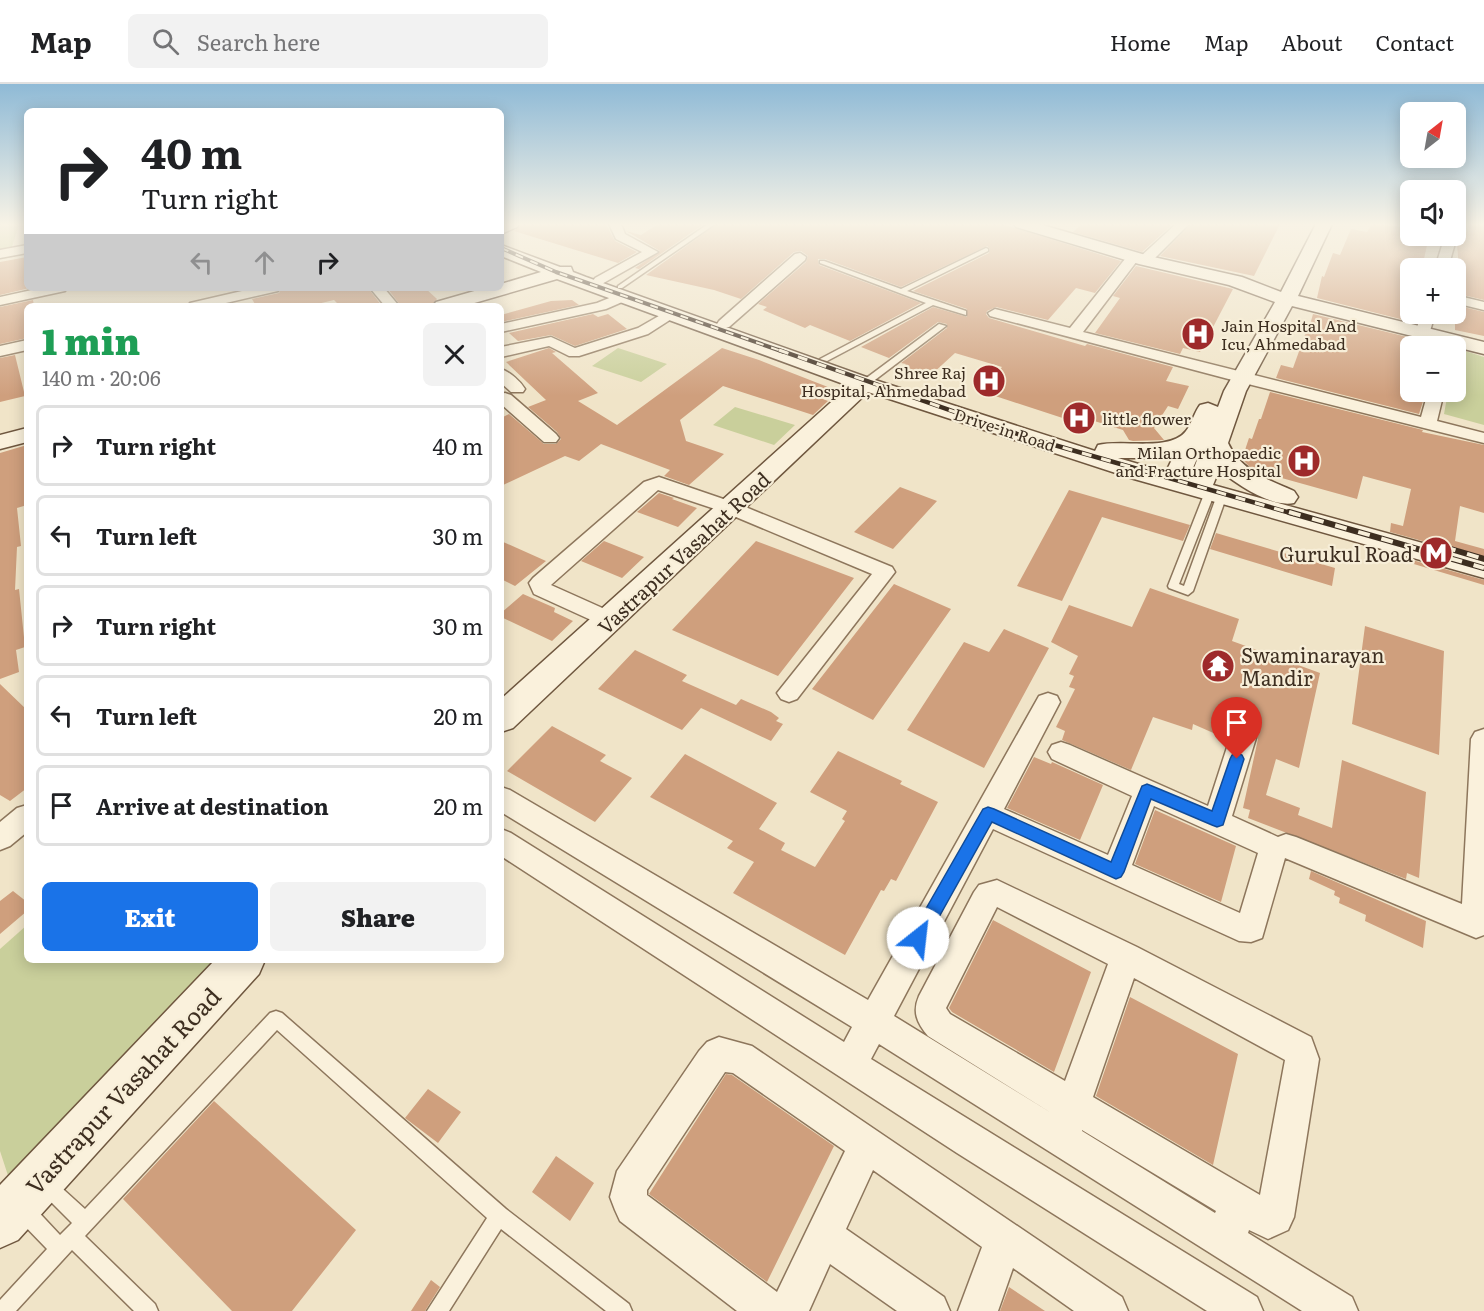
<!DOCTYPE html>
<html lang="en">
<head>
<meta charset="utf-8">
<style>
  body { margin:0; font-family:Literata,serif; background:#f2f2f2; color:#202124; height:100vh; display:flex; flex-direction:column; font-size:22px; white-space:nowrap }
  * { box-sizing:border-box; margin:0 }
  p { font-size:20px; color:#757577 }
  .icon { flex:none; width:33px; height:33px; fill:none; stroke:currentColor; stroke-width:2; stroke-linecap:round; stroke-linejoin:round }
  .map { position:relative; flex:1; overflow:hidden }
  .panel { position:absolute; left:24px; top:219px; width:480px; height:660px; display:flex; flex-direction:column; background:#fff; border-radius:9px; box-shadow:0 3px 15px #0003 }
  .panel>* { flex:none }
  .banner { position:absolute; left:24px; top:24px; width:480px; height:183px; border-radius:9px; box-shadow:0 3px 15px #0003; background:#fff; color:#202124; overflow:hidden }
  .needle { width:39px; rotate:31deg }
  .fabs { position:absolute; left:1400px; top:18px; display:grid; gap:12px }
  .fabs a { display:grid; place-items:center; width:66px; height:66px; border-radius:9px; background:#fff; box-shadow:0 3px 15px #0003; font-size:30px }
  .pin { position:absolute; display:grid; place-items:center; width:51px; height:51px; color:#fff; margin:-62px -26px; border-radius:50% 50% 50% 0; rotate:-45deg; box-shadow:0 0 6px #0007 }
  .pin .icon { rotate:45deg }
  .me { position:absolute; width:66px; margin:-33px; rotate:29deg; stroke-linejoin:round; filter:drop-shadow(0 0 4px #0008) }
  .turn { display:flex; align-items:center; gap:21px; height:126px; padding:0 18px; font-size:27px }
  .turn .icon { width:78px; height:78px; stroke-width:2.5 }
  .turn b { display:block; font-size:42px; line-height:51px }
  .lanes { display:flex; align-items:center; height:57px; padding:0 18px; background:#0003; justify-content:center; gap:30px; direction:ltr }
  .lanes .off { opacity:.35 }
  .round { display:grid; place-items:center; flex:none; width:63px; height:63px; border-radius:9px; background:#f2f2f2 }
  .summary { display:flex; align-items:center; justify-content:space-between; height:102px; padding:0 18px }
  h1 { font-size:36px; font-weight:800; line-height:45px; color:#1e9e55 }
  .primary-button { display:flex; gap:12px; margin-top:auto; padding:12px 18px }
  .primary-button a { flex:1; height:69px; border-radius:9px; background:#1a73e8; color:#fff; font-size:24px; font-weight:800; line-height:69px; text-align:center }
  .primary-button a+a { background:#f2f2f2; color:#202124 }
  ul { padding:0; list-style:none }
  li { display:flex; align-items:center; gap:18px; height:81px; margin:0 12px 9px; padding:0 6px; border:3px solid #e0e0e0; border-radius:9px }
  li div { flex:1 }
  li b { display:block; font-size:22px }
  li em { font-style:normal }
  header { display:flex; align-items:center; gap:36px; box-sizing:border-box; height:84px; padding:0 30px; background:#fff; border-bottom:2px solid #e0e0e0 }
  header strong { font-size:28px }
  nav { display:flex; gap:33px; margin-inline-start:auto; font-size:21px }
  .search { width:420px; height:54px; background:#f2f2f2; display:flex; align-items:center; gap:15px; box-sizing:border-box; padding:0 21px; border-radius:9px; color:#757577; font-size:22px }
  .map>svg:first-child { display:block }
  .green { fill:#c9cf9b }
  .building { fill:#cf9f7d }
  .lines { fill:none; stroke-linecap:round; stroke-linejoin:round }
  .lane-casing { stroke:#8d765c; stroke-width:3 }
  .street-casing { stroke:#8d765c; stroke-width:3 }
  .secondary-casing { stroke:#6f573f; stroke-width:3 }
  .lane { fill:#faf1dc; fill-rule:evenodd }
  .street { fill:#faf1dc; fill-rule:evenodd }
  .secondary { fill:#faf1dc; fill-rule:evenodd }
  .rail-far2-casing { stroke:#3d2e20; stroke-width:4 }
  .rail-far1-casing { stroke:#3d2e20; stroke-width:4.5 }
  .rail-casing { stroke:#3d2e20; stroke-width:6 }
  .rail-far2 { stroke:#f7eed8; stroke-width:2; stroke-dasharray:8; stroke-linecap:butt }
  .rail-far1 { stroke:#f7eed8; stroke-width:3; stroke-dasharray:10; stroke-linecap:butt }
  .rail { stroke:#f7eed8; stroke-width:4; stroke-dasharray:12; stroke-linecap:butt }
  .route { fill:#1a73e8; stroke:#114b97; stroke-width:1.5 }
  .labels { text-anchor:middle; dominant-baseline:central; stroke-width:4.5; stroke-linejoin:round; paint-order:stroke }
  .far-poi-label { font-size:16px; fill:#3d2e20; stroke:#f7eed8; text-anchor:start }
  .far-street-label { font-size:16px; fill:#3d2e20; stroke:#f7eed8 }
  .street-label { font-size:20px; fill:#3d2e20; stroke:#f7eed8 }
  .poi-label { font-size:20px; fill:#3d2e20; stroke:#f7eed8; text-anchor:end }
  .near-street-label { font-size:24px; fill:#3d2e20; stroke:#f7eed8 }
</style>
</head>
<body>
<header>
<strong>Map</strong>
<div class="search"><svg class="icon" aria-label="search" viewBox="0 0 24 24"><circle cx="10" cy="10" r="6"/><path d="M15 15l6 6"/></svg>Search here</div>
<nav><a>Home</a><a>Map</a><a>About</a><a>Contact</a></nav>
</header>
<div class="map">
<svg width="1484" height="1227" viewBox="0 0 1484 1227">
  <rect width="100%" height="100%" fill="#f0e4c8"/>
  <path class="green" d="M0 140H19L11 166 0 168Z
    M618 264 667 280 641 298 592 282Z
    M1462 266 1484 273V341L1444 330 1448 308H1455V267Z
    M735 323 795 341 774 361 713 341Z
    M27 841V876H223L17 1119 0 1067V865Z"/>
  <path class="building" d="M521 140H600L607 142 615 157 637 168 618 179 514 147Z
    M658 140H704L639 185 635 184 660 167 626 147 641 151Z
    M717 140H1002L1121 177 1095 209 1076 204 1048 236 996 223 987 227 986 230 989 234 1085 262 1087 260 1173 283 1166 297 1189 302 1178 325 1168 322 1154 344 1164 356 1133 357 1129 356 1123 346 1088 335 1084 341 980 307 1002 283 955 269 931 291 903 283 906 280 901 279 947 244V240L938 238 889 274 861 263 933 223 967 233V225L913 207 989 169 990 165 987 162 901 203 825 175H818L819 181 921 219 850 257 810 241 805 244 763 226 767 223 758 220 806 178 808 172 801 167 794 168 741 215 714 206 646 191Z
    M1082 140H1173L1142 168 1073 148Z
    M1191 140H1280L1254 192 1160 172Z
    M1372 140 1408 143 1405 152H1429L1422 184H1410V230H1419L1416 239 1317 214 1322 192 1324 193 1333 169 1340 171 1351 145 1367 148Z
    M1469 140H1484V216L1455 209V196L1460 197 1457 160 1459 152H1465Z
    M27 173V204H30L0 211V178Z
    M1136 182 1233 205 1200 268 1183 264 1180 270 1095 249 1120 214 1113 212Z
    M282 204H368L382 222H340L334 216 309 222H256L252 215 279 209Z
    M387 204H425L437 215 431 222H401Z
    M33 216 34 222H27V254L0 260V223Z
    M572 216 579 221 501 238V231L551 217Z
    M1455 221 1484 228V252L1455 246Z
    M593 230 598 233 608 230 627 245 575 262 551 251 518 257 509 249Z
    M1313 230 1432 259V262H1410V308H1426L1419 330 1276 294 1281 281 1293 284 1306 248H1308Z
    M549 264 556 268 552 269 598 309 578 317 617 341 722 264 759 276 833 305 820 314 828 317 813 331 723 302 680 336 686 357 724 370 689 401 664 392 670 386 601 360 579 377 565 372 501 402V334L509 330 544 360H556L561 355 557 348 528 323 546 316 506 278Z
    M15 271 25 312 0 318V274Z
    M1270 308 1423 346 1422 348 1484 361V429L1460 422 1455 457 1484 465V474L1390 448 1391 439 1403 442 1411 405 1363 392 1357 415 1257 387 1249 382 1242 375 1249 354 1252 355 1259 335H1261Z
    M27 361V421L17 424 21 462 17 463 15 506 19 505 25 563 16 566 19 588 0 595V369Z
    M900 403 937 417 893 465 854 448Z
    M1069 406 1190 441 1183 457 1102 433 1062 517 1017 502Z
    M659 409 674 414 672 415 697 424 678 443 637 428Z
    M1216 449 1335 484 1332 502 1210 465Z
    M501 457 546 477 515 502 501 495Z
    M604 457 644 473 622 494 581 477Z
    M756 457 854 494 778 592 672 546Z
    M1387 469 1484 496V501L1387 472Z
    M894 500 951 525 873 636 812 605Z
    M1150 504 1239 535 1232 557 1320 589 1299 684 1276 675 1266 711 1300 724 1298 731 1332 744 1342 676 1426 708 1419 794 1407 789 1406 795 1248 734 1250 726 1243 724 1258 655 1253 645 1244 642 1233 645 1227 655 1193 640 1192 646 1153 633 1131 686 1062 656 1065 647 1056 643 1075 605 1069 603 1074 592 1069 590 1078 572 1051 558 1069 521 1132 543Z
    M523 510 555 524 554 528 573 537 552 557 501 533V529Z
    M1365 542 1444 567 1439 671 1352 640Z
    M1004 545 1049 564 984 684 907 646 964 558 989 568Z
    M635 566 687 591 682 597 736 621 741 615 771 628 779 634 776 637 783 640 771 657 701 624 682 646 598 605Z
    M0 600 27 626V704L10 717 0 711Z
    M552 642 606 671 600 677 632 694 595 738 507 687Z
    M838 667 902 697 900 700 938 718 896 797 891 795 884 807 881 806 845 871 733 809 754 778 727 764 733 757 650 713 685 670 777 719 759 745 785 759 781 766 815 783 845 737 842 735 847 727 810 708Z
    M1034 673 1051 680 1052 678 1103 701 1080 756 1007 724Z
    M1155 726 1236 762 1221 818 1135 780Z
    M1311 787 1426 837 1423 864 1365 837 1366 831 1339 819 1340 814 1334 811 1335 807 1309 795Z
    M13 807 27 818V827L0 850V817Z
    M993 836 1091 888 1054 988 952 928 949 924Z
    M1130 913 1238 970 1213 1081 1096 1012Z
    M726 990 732 991 834 1062 767 1198 649 1110Z
    M428 1005 461 1028 438 1059 405 1034Z
    M214 1017 356 1146 292 1227H232L123 1115Z
    M556 1072 594 1099 570 1137 532 1108Z
    M431 1196 440 1203 425 1227H411Z
    M1009 1203 1045 1227H1000Z"/>
  <g class="lines">
    <defs>
      <path id="lane" d="M708 140H715L622 204H618V202Z
        M986 164 988 165V167L907 207 966 227V231L933 221 827 277 820 275 926 219 820 179V177H824L901 205Z
        M939 240 946 242 867 302H861V298Z
        M1210 405 1215 408 1179 500 1184 502 1217 411 1222 408 1227 411 1193 507 1188 511 1169 504 1168 502 1205 408Z
        M276 927 282 929 506 1125 629 1220 632 1227H606L501 1145 449 1227H427L487 1134 277 946 85 1152 155 1220 158 1227H134L72 1166 16 1227H0V1216L47 1165 17 1134 15 1127 17 1120 24 1118 31 1120 60 1151 72 1139 41 1108 38 1102 41 1096 47 1093 53 1096 85 1125 270 929Z"/>
      <path id="street" d="M609 140H621L625 150 658 168 600 201 593 197 595 194 642 168 616 155Z
        M1176 140H1189L1150 179H1140L1139 176 1140 173Z
        M1455 149 1457 152 1448 184H1435L1445 152H1455Z
        M27 161V169L0 174V166Z
        M800 169 806 173 805 176 729 243H719L717 240 719 237 795 170Z
        M1134 169 1140 173 1083 248 1421 333 1428 308H1444L1437 337 1484 349V359L1236 297 990 232 988 229 995 225 1070 244 1129 170Z
        M41 204H67L65 207 0 221V213Z
        M255 204H280L278 207 213 222H188L190 219Z
        M370 204H384L399 222H385Z
        M624 208 629 209 631 212 629 215 606 225 501 248V240L597 219Z
        M1455 211 1484 218V226L1455 219Z
        M671 225 676 226 678 229 676 232 648 250 579 272H569L549 262 501 273V263L551 253 575 264 638 244Z
        M1421 230H1435L1430 247 1423 251 1416 247Z
        M27 256V266L0 272V262Z
        M501 285C510 288 520 297 525 305L523 308H511L501 299Z
        M505 309 511 311 556 350 559 354 556 358H544L501 320V310Z
        M659 393 738 420 892 483 895 488 797 615 789 618 781 615 777 609 872 490 724 428 658 406 551 501 618 531 621 536 618 541 610 544 602 541 534 510 529 499 533 494 644 398Z
        M1048 609 1057 612 1060 618 1004 725 1108 771 1132 712 1052 675 1048 668 1052 661 1061 658 1070 661 1208 722 1230 654 1234 647 1243 644 1252 647 1256 654 1232 732 1278 753 1286 750 1296 753 1462 820 1471 655 1475 648 1484 645V851L1476 854 1285 774 1262 854 1251 858 1239 857 993 745 894 932 1053 1030 928 952C917 939 912 928 919 912L974 808 979 801 997 796 1137 863 1311 953 1319 975 1294 1133 1288 1146 1268 1155 1249 1146 1248 1149 1352 1213 1358 1227H1302L879 960 871 975 1257 1213 1263 1227H1207L957 1069 501 772V745L511 749 844 958 852 943 501 728V703L510 706 868 916 1039 612ZM1154 722 1258 769 1240 829 1132 781ZM997 823 1108 880 1065 997 950 930 946 924ZM1134 894 1285 976 1260 1111 1093 1013ZM1082 1046 1216 1127 1215 1129 1082 1047Z
        M27 721V748L10 762 0 766V738L17 724Z
        M719 953 752 962 1122 1213 1128 1227H1074L1013 1184 998 1227H958L982 1163 873 1086 846 1145 944 1213 950 1227H897L830 1180 809 1227H737L620 1137 615 1126 610 1113 617 1087 699 967 707 958ZM725 988 733 989 845 1067 777 1208 647 1111V1106Z"/>
      <path id="secondary" d="M501 140H519L517 143 501 150Z
        M1014 140H1039L1149 172 1242 193 1281 208 1316 140H1332L1298 212 1484 258V270L1292 222 1246 307 1228 359C1241 387 1267 395 1294 407L1298 413 1294 419C1271 424 1237 400 1219 386L1213 401 1484 476V494L1134 395 868 308 513 644 501 648V615L849 302 557 195 464 222H433L436 218 485 204H501V200L541 188 501 172V161L560 183H571L573 188 586 193 872 295 1095 367 1098 361C1121 355 1170 368 1186 347 1192 339 1194 329 1200 321L1208 319 1218 323 1224 307 1275 218 1229 201 1139 180 1016 143ZM1200 368 1190 395H1188ZM1175 369 1166 388 1118 374H1152Z
        M27 344V358L0 365V351Z
        M215 876H265L259 890 18 1156 0 1164V1101Z"/>
    </defs>
    <use href="#lane" class="lane-casing"/>
    <use href="#street" class="street-casing"/>
    <use href="#secondary" class="secondary-casing"/>
    <use href="#lane" class="lane"/>
    <use href="#street" class="street"/>
    <use href="#secondary" class="secondary"/>
    <defs>
      <path id="rail-far2" d="M501 164 556 188 784 268"/>
      <path id="rail-far1" d="M779 266 1023 352 1294 430"/>
      <path id="rail" d="M1289 428 1484 484
        M1444 463 1484 475"/>
    </defs>
    <use href="#rail-far2" class="rail-far2-casing"/>
    <use href="#rail-far1" class="rail-far1-casing"/>
    <use href="#rail" class="rail-casing"/>
    <use href="#rail-far2" class="rail-far2"/>
    <use href="#rail-far1" class="rail-far1"/>
    <use href="#rail" class="rail"/>
  </g>
  <linearGradient id="sky" x2="0" y2="1"><stop stop-color="#8fbad6"/><stop offset="0.45" stop-color="#f8f3e6"/><stop offset="1" stop-color="#f8f3e6" stop-opacity="0"/></linearGradient>
  <rect width="1484" height="312" fill="url(#sky)"/>
  <path class="route" d="M1237 669 1242 671 1244 675 1223 741 1217 743 1212 741 1151 715 1124 788 1121 793 1116 795 992 738 924 860 918 863 912 860 910 854 912 849 983 725 988 723 994 725 1111 778 1142 702 1147 700 1152 702 1212 727 1230 675 1232 671Z"/>
  <defs>
    <symbol id="hospital-disc" viewBox="-11 -11 22 22"><circle r="9.5" fill="#9e2a2b" stroke="#f7eed8"/><path d="M-5-5h3v3.5h4V-5h3V5h-3V1.5h-4V5h-3Z" fill="#fff"/></symbol>
    <symbol id="metro-disc" viewBox="-11 -11 22 22"><circle r="9.5" fill="#9e2a2b" stroke="#f7eed8"/><path d="M-5.5 5V-5H-3L0 0L3-5H5.5V5H3V-.5L0 4L-3-.5V5Z" fill="#fff"/></symbol>
    <symbol id="temple-disc" viewBox="-11 -11 22 22"><circle r="9.5" fill="#9e2a2b" stroke="#f7eed8"/><path d="M0-6L5-2H3V0L6.5 2.5H4V6H1.5V3h-3V6H-4V2.5H-6.5L-3 0V-2H-5Z" fill="#fff"/></symbol>
  </defs>
  <g fill-rule="evenodd">
    <use href="#hospital-disc" x="1179" y="231" width="38" height="38"/>
    <use href="#hospital-disc" x="970" y="278" width="38" height="38"/>
    <use href="#hospital-disc" x="1060" y="315" width="38" height="38"/>
    <use href="#hospital-disc" x="1285" y="358" width="38" height="38"/>
    <use href="#metro-disc" x="1417" y="450" width="38" height="38"/>
    <use href="#temple-disc" x="1199" y="563" width="38" height="38"/>
  </g>
  <g class="labels">
    <g class="far-poi-label">
      <text x="1221" y="241">Jain Hospital And<tspan x="1221" dy="18">Icu, Ahmedabad</tspan></text>
      <text x="966" y="288" text-anchor="end">Shree Raj<tspan x="966" dy="18">Hospital, Ahmedabad</tspan></text>
      <text x="1102" y="334">little flower</text>
      <text x="1281" y="368" text-anchor="end">Milan Orthopaedic<tspan x="1281" dy="18">and Fracture Hospital</tspan></text>
    </g>
    <g class="far-street-label">
      <text transform="translate(1005 345) rotate(18)">Drive-in Road</text>
    </g>
    <g class="street-label">
      <text transform="translate(683 468) rotate(-43)">Vastrapur Vasahat Road</text>
    </g>
    <g class="poi-label">
      <text x="1413" y="469">Gurukul Road</text>
      <text x="1241" y="570" text-anchor="start">Swaminarayan<tspan x="1241" dy="23">Mandir</tspan></text>
    </g>
    <g class="near-street-label">
      <text transform="translate(122 1006) rotate(-47)">Vastrapur Vasahat Road</text>
    </g>
  </g>
</svg>
<div class="fabs">
<a><svg class="needle" viewBox="-14 -14 28 28"><path d="M0-13l5 13h-10z" fill="#e53935"/><path d="M0 13l5-13h-10z" fill="#757577"/></svg></a>
<a><svg class="icon" aria-label="sound" viewBox="0 0 24 24"><path d="M4 9h4l5-4v14l-5-4H4zM17 9q2 3 0 6"/></svg></a>
<a>+</a>
<a>−</a>
</div>
<div class="pin" style="left:1237px;top:675px;background:#d93025"><svg class="icon" aria-label="arrive" viewBox="0 0 24 24"><path d="M6 21V4h12l-3 4 3 4H6"/></svg></div>
<svg class="me" style="left:918px;top:854px" viewBox="-20 -20 40 40"><circle r="19" fill="#fff"/><path d="M0-13L10 11 0 6-10 11z" fill="#1a73e8"/></svg>
<div class="banner">
<div class="turn"><svg class="icon" aria-label="right" viewBox="0 0 24 24"><path d="M7 20v-9h11M14 6l5 5-5 5"/></svg><div><b>40 m</b>Turn right</div></div>
<div class="lanes"><svg class="icon off" aria-label="left" viewBox="0 0 24 24"><path d="M17 20v-9H6M10 6l-5 5 5 5"/></svg><svg class="icon off" aria-label="ahead" viewBox="0 0 24 24"><path d="M12 20V5M6 11l6-6 6 6"/></svg><svg class="icon" aria-label="right" viewBox="0 0 24 24"><path d="M7 20v-9h11M14 6l5 5-5 5"/></svg></div>
</div>
<section class="panel">
<div class="summary"><div><h1>1 min</h1><p>140 m · 20:06</p></div><a class="round"><svg class="icon" aria-label="close" viewBox="0 0 24 24"><path d="M6 6l12 12M18 6L6 18"/></svg></a></div>
<ul>
<li><svg class="icon" aria-label="right" viewBox="0 0 24 24"><path d="M7 20v-9h11M14 6l5 5-5 5"/></svg><div><b>Turn right</b></div><em>40 m</em></li>
<li><svg class="icon" aria-label="left" viewBox="0 0 24 24"><path d="M17 20v-9H6M10 6l-5 5 5 5"/></svg><div><b>Turn left</b></div><em>30 m</em></li>
<li><svg class="icon" aria-label="right" viewBox="0 0 24 24"><path d="M7 20v-9h11M14 6l5 5-5 5"/></svg><div><b>Turn right</b></div><em>30 m</em></li>
<li><svg class="icon" aria-label="left" viewBox="0 0 24 24"><path d="M17 20v-9H6M10 6l-5 5 5 5"/></svg><div><b>Turn left</b></div><em>20 m</em></li>
<li><svg class="icon" aria-label="arrive" viewBox="0 0 24 24"><path d="M6 21V4h12l-3 4 3 4H6"/></svg><div><b>Arrive at destination</b></div><em>20 m</em></li>
</ul>
<div class="primary-button"><a>Exit</a><a>Share</a></div>
</section>
</div>
</body>
</html>
